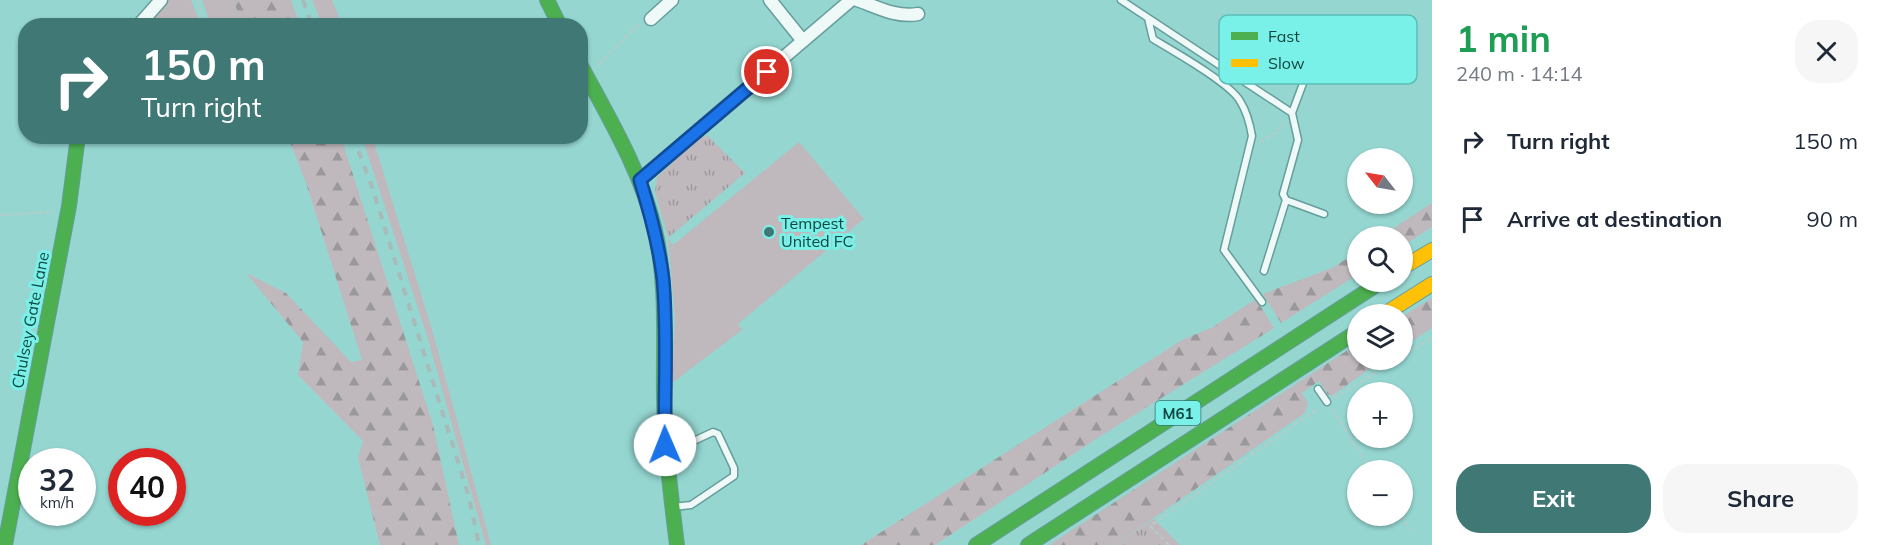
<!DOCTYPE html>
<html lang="en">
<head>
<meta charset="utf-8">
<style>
  body { margin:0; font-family:Mulish,sans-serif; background:#f6f6f7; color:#1f2937; height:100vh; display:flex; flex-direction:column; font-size:22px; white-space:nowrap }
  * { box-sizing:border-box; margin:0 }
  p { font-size:20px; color:#747a83 }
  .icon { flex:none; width:33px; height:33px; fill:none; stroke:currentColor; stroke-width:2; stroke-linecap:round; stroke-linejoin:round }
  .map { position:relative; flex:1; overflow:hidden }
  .sheet { display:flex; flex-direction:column; background:#fff; width:450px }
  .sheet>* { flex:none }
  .top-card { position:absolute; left:18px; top:18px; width:570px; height:126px; border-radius:24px; box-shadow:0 2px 4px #0004; background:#3f7874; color:#fff; overflow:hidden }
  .needle { width:39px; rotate:301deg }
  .fabs { position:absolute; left:1347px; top:148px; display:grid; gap:12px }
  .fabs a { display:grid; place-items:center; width:66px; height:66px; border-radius:50%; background:#fff; box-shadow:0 2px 4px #0004; font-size:30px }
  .speed { position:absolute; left:18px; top:448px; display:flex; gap:12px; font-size:30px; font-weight:700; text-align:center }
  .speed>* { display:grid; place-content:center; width:78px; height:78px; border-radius:50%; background:#fff; box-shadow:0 2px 4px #0004; line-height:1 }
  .speed small { font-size:15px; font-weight:400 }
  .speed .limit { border:9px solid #d22; background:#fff; color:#111 }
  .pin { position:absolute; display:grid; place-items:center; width:51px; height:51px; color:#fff; margin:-26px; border:3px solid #fff; border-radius:50%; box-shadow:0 2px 6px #0007 }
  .me { position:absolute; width:66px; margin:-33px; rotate:359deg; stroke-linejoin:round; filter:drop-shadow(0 0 4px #0008) }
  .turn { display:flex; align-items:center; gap:21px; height:126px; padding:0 24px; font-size:27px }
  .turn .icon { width:78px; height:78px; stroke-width:2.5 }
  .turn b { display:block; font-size:42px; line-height:51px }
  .round { display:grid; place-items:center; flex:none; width:63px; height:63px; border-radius:24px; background:#f6f6f7 }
  .head { display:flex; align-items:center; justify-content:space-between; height:102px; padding:0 24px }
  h1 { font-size:36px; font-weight:700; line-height:45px; color:#1e9e55 }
  .action { display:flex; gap:12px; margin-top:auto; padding:12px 24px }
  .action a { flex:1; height:69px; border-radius:24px; background:#3f7874; color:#fff; font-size:24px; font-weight:700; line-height:69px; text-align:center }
  .action a+a { background:#f6f6f7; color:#1f2937 }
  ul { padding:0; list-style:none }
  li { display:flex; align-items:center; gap:18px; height:78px; padding:0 24px }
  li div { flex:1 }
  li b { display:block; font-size:22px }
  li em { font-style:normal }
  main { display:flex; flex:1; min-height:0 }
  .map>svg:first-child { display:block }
  .grass { fill:#bfb9bd }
  .forest { fill:url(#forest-firs) }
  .park { fill:url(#park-tufts) }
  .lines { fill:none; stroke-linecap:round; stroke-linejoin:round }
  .lane-casing { stroke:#659e9b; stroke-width:9 }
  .street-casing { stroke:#659e9b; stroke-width:15 }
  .fast-casing { stroke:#659e9b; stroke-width:16 }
  .slow-casing { stroke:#659e9b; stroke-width:16 }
  .path { stroke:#b8cbc9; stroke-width:2; stroke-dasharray:4.5 3; stroke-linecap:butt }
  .lane { stroke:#eff9f8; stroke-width:6 }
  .street { stroke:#eff9f8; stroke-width:12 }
  .fast { stroke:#4caf50; stroke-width:14 }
  .slow { stroke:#ffc107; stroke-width:14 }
  .rail { stroke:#a9bab8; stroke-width:4; stroke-dasharray:8 8; stroke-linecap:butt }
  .route-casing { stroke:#114b97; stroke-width:15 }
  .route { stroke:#1a73e8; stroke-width:10 }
  .poi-dot { fill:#3f7874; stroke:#7af1e8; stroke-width:2 }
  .labels { text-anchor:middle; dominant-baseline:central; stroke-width:6; stroke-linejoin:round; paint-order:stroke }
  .shield { fill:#7af1e8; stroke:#307974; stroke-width:1.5 }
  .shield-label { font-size:15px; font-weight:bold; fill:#104642 }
  .poi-label { font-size:16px; fill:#104642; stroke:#7af1e8; text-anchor:start }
  .street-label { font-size:16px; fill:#104642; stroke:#7af1e8 }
  .key { fill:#7af1e8; stroke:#5abeb6; stroke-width:1.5 }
  .key-label { font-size:16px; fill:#104642 }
</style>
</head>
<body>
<main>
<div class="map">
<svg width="1432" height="545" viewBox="0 0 1432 545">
  <defs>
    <pattern id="forest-firs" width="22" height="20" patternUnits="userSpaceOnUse" patternTransform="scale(1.5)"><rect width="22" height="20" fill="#bfb9bd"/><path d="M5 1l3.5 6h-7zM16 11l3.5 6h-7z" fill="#9a989b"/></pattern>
    <pattern id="park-tufts" width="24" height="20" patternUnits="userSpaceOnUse" patternTransform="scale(1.5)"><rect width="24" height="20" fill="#bfb9bd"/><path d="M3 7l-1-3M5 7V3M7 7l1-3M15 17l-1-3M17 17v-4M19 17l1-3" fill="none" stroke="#9a989b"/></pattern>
  </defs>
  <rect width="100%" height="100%" fill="#95d6d1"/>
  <path class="grass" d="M169 0H191L201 25 146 26Z
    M202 0H233L243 25H211Z
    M312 0H332L342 25H322Z
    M362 137H378L374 142 433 333 491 545H486L427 336Z
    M799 142 864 219 738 324 742 330 672 383 675 320 668 238 673 245Z"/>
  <path class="forest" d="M233 0H291L300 25H243Z
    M288 137H341L433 425 459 545H380L358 458 363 441 298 375 303 342 246 273 286 293 351 362 362 360 306 183Z
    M1432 203V227L1403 246 1402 237H1380Z
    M1357 252V275L1281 323 1263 294 1332 268Z
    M1432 298V328L1403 347V316Z
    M1256 299 1274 328 1107 432 935 545H861L1182 340 1213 327Z
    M1357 344 1358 360H1382L1332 396 1327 394 1319 381 1302 393 1308 403 1305 413 1115 545H1049Z"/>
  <path class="park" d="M707 135 745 173 668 238 655 192 657 177 702 136 704 138Z
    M1154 519 1180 545H1115Z"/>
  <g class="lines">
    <defs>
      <path id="lane" d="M1121 0 1292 113
        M1148 18 1153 39C1173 51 1230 83 1240 101 1247 112 1250 124 1252 136L1224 250 1262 302
        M1316 35 1309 56 1311 62 1292 113 1298 140 1283 194 1286 200 1324 214
        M1264 271 1286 200
        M1318 389 1327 402
        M670 452 713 432 718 434 734 468V476L691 505 673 507"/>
      <path id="street" d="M770 0 803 41
        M857 0C877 7 897 18 918 14
        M651 19 672 0
        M138 26 161 0
        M640 180 851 0"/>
      <path id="fast" d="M547 0 560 26
        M580 64C609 118 641 171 655 230 668 286 663 343 664 399 665 448 671 497 677 545
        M5 545 69 206 78 136
        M976 545 1381 282
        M1028 545 1358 331"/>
      <path id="slow" d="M1402 268 1432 250
        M1383 315 1432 284"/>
    </defs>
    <use href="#lane" class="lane-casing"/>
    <use href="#street" class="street-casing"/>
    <use href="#fast" class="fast-casing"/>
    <use href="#slow" class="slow-casing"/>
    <path class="path" d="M197 0 207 26
      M598 65 640 23
      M1260 142 1277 132 1285 122
      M0 215 54 212
      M1402 356 1432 338
      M1334 398 1396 360
      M1332 409 1372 471
      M1401 516 1411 530
      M1169 545 1150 526 1319 408"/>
    <use href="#lane" class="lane"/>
    <use href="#street" class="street"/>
    <use href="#fast" class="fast"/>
    <use href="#slow" class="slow"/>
    <path class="rail" d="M303 0 312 26
      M353 136 372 187 469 497 479 545"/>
  </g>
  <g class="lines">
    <defs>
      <path id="route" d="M665 445C664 390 668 334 663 279 659 245 650 212 640 180L767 72"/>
    </defs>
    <use href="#route" class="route-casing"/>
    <use href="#route" class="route"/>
  </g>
  <circle class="poi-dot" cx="769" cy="232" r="6"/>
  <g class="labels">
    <rect class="shield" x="1155.5" y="401" width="45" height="24" rx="4.5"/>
    <g class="shield-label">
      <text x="1178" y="413">M61</text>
    </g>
    <g class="poi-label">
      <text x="781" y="223">Tempest<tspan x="781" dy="18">United FC</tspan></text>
    </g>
    <g class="street-label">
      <text transform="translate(30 320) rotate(-79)">Chulsey Gate Lane</text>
    </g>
  </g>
  <rect x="1219" y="15" width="198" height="69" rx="9" class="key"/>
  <rect x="1231" y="32" width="27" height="8" fill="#4caf50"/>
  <rect x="1231" y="59" width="27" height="8" fill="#ffc107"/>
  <g class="key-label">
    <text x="1268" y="42">Fast</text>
    <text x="1268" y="69">Slow</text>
  </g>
</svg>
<div class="fabs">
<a><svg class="needle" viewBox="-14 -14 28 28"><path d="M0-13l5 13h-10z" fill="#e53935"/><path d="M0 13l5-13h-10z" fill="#747a83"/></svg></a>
<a><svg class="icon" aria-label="search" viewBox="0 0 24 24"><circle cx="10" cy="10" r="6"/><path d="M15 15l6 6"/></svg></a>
<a><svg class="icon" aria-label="layers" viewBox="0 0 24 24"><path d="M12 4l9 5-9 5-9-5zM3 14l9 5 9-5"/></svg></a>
<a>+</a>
<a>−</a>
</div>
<div class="speed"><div>32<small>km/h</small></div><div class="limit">40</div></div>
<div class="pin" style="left:767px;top:72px;background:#d93025"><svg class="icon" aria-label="arrive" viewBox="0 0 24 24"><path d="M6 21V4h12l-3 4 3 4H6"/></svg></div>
<svg class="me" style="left:665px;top:445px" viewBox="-20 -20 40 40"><circle r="19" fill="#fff"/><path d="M0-13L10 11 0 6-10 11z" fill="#1a73e8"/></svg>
<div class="top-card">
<div class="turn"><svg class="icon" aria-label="right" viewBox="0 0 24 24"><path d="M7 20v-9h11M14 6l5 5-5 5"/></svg><div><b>150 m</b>Turn right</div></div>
</div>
</div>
<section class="sheet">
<div class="head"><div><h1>1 min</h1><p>240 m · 14:14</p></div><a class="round"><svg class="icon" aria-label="close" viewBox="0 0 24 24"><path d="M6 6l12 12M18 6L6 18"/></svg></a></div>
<ul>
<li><svg class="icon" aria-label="right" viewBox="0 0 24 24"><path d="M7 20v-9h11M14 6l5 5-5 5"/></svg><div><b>Turn right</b></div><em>150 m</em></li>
<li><svg class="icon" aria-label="arrive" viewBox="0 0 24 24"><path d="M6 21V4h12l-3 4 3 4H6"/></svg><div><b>Arrive at destination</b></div><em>90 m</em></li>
</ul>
<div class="action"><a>Exit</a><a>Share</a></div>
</section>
</main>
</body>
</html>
